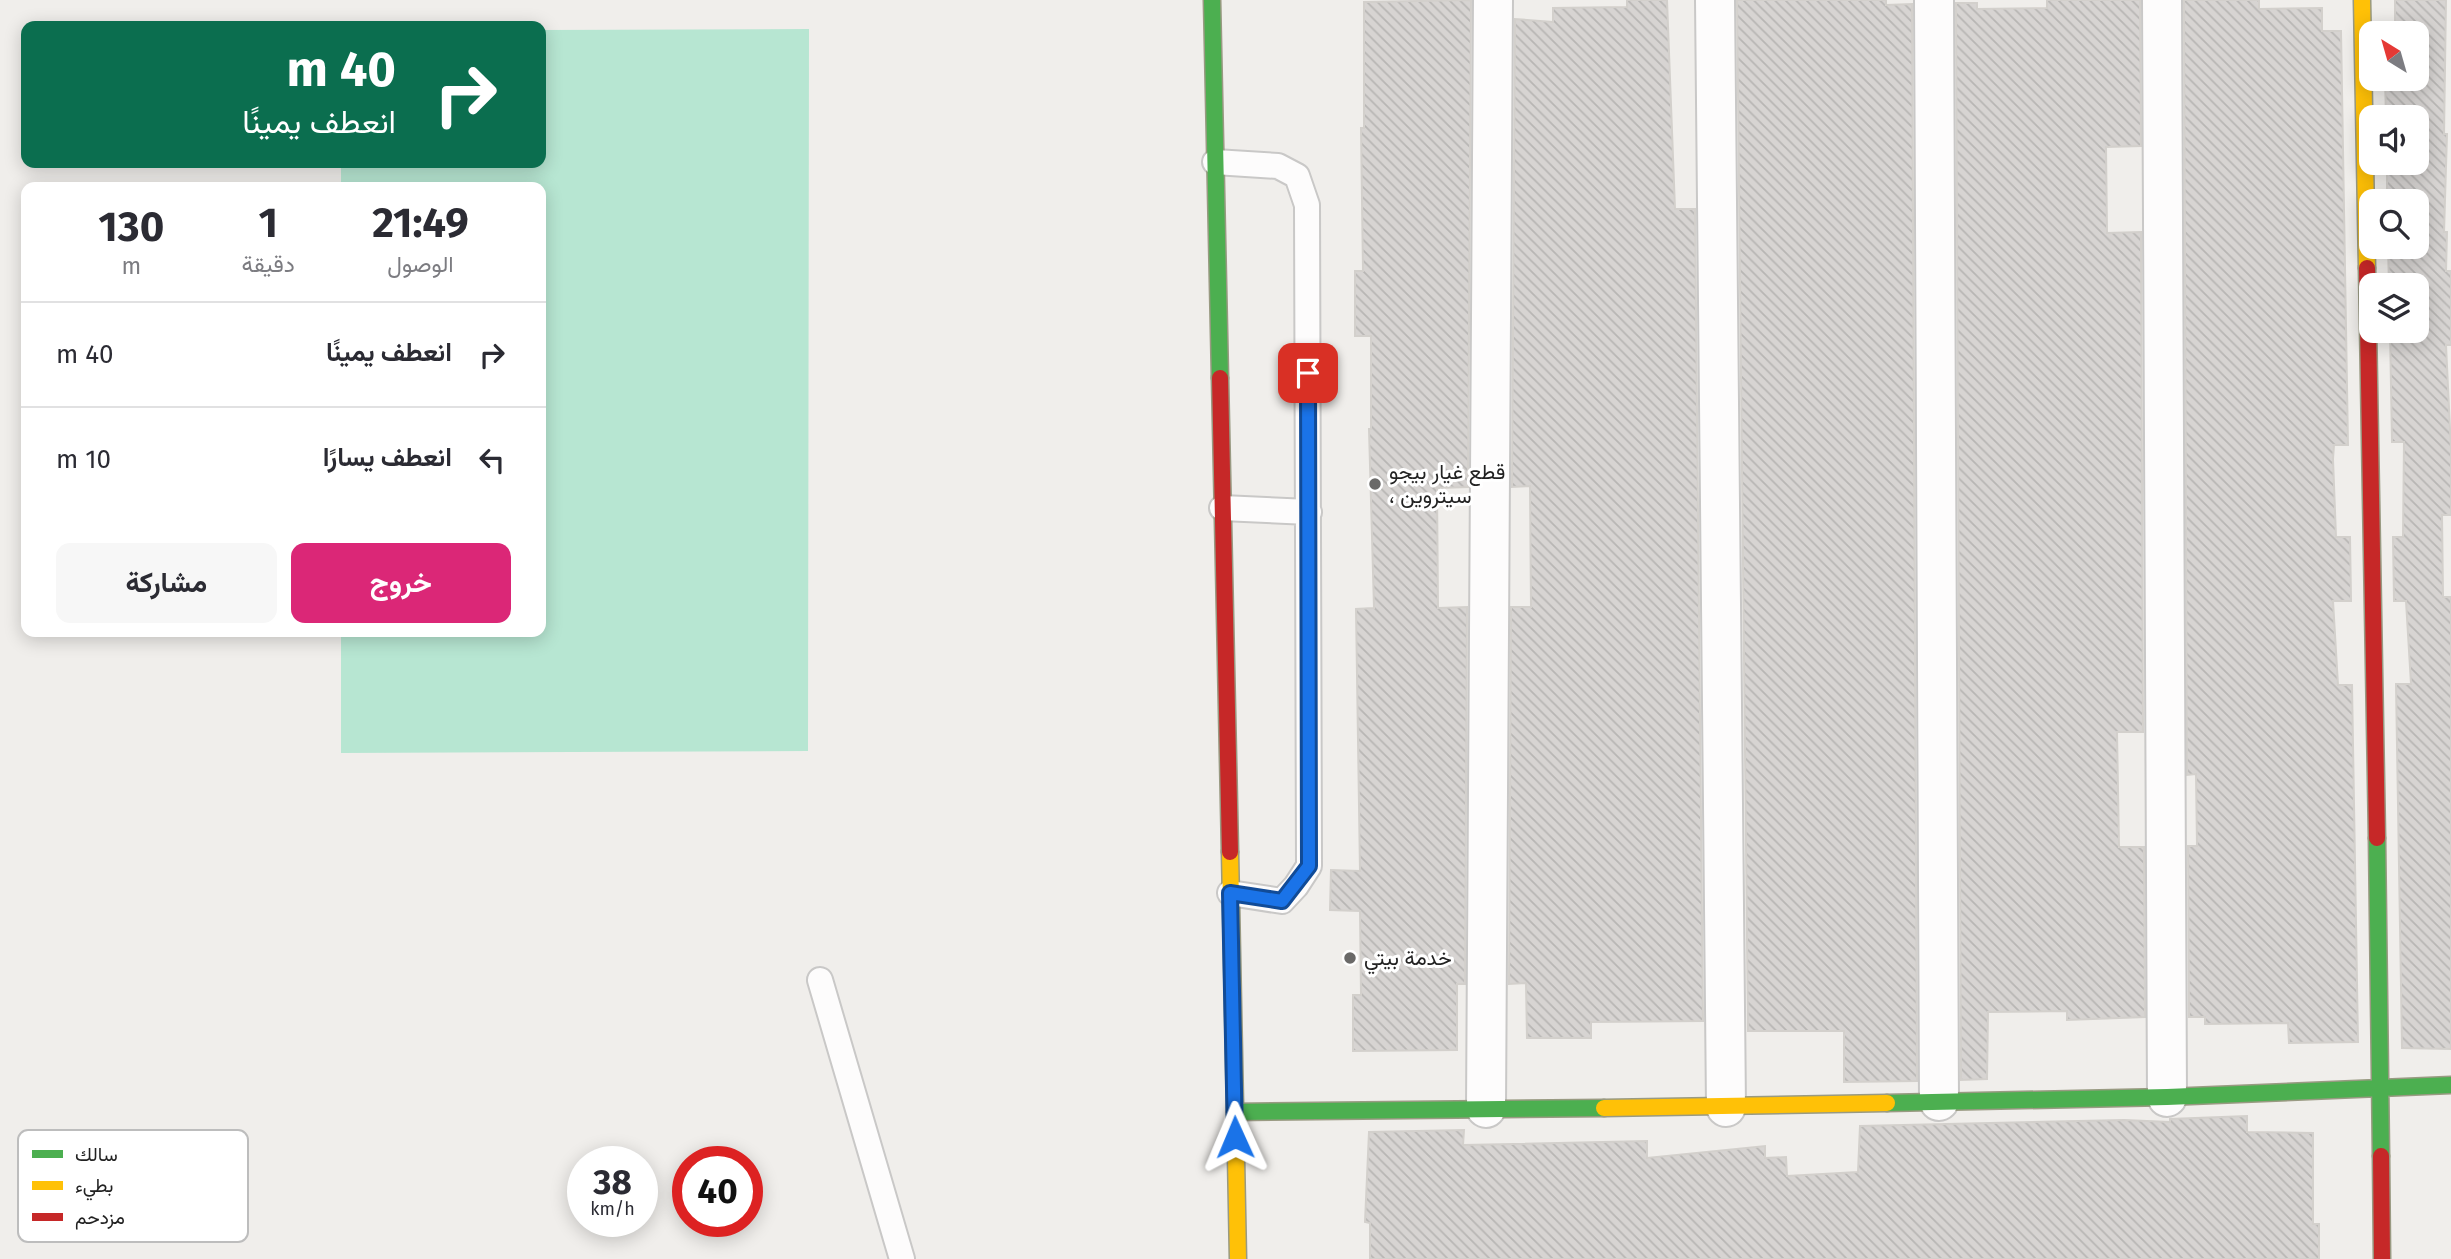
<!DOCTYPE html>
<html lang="ar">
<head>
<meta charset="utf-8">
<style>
  body { margin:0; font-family:"Fira Sans",Vazirmatn,sans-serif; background:#f7f7f7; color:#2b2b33; direction:rtl; height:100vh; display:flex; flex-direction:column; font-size:26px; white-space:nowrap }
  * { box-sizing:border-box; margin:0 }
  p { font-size:23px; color:#7c7c81 }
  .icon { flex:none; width:38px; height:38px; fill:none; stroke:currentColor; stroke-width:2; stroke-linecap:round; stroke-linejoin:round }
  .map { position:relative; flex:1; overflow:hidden; direction:ltr }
  .drawer { position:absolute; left:21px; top:182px; width:525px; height:455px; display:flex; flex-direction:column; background:#fff; border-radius:14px; box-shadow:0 4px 18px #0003; direction:rtl }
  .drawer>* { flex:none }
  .guide { position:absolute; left:21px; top:21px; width:525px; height:147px; border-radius:14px; box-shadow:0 4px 18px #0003; direction:rtl; background:#0b6e4f; color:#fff; overflow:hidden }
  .needle { width:46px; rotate:323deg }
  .fabs { position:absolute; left:2359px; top:21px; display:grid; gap:14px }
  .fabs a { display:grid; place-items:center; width:70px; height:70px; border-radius:14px; background:#fff; box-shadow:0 4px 18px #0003; font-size:35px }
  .speed { position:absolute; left:567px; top:1146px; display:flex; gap:14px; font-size:35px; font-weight:700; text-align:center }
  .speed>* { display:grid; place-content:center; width:91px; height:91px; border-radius:50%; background:#fff; box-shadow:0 4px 18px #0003; line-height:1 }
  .speed small { font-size:18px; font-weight:400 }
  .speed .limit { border:10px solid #d22; background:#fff; color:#111 }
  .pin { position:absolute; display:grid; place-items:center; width:60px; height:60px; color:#fff; margin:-30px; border-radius:14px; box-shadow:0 4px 10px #0006 }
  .me { position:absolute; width:77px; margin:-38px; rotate:359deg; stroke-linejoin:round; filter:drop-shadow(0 0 5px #0008) }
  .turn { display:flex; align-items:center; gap:24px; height:147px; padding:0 35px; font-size:32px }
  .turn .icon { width:91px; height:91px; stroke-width:2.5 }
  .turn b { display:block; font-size:49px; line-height:60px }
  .eta { display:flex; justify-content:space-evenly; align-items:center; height:119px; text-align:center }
  .eta b { font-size:42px; font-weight:700; line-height:49px }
  .button { display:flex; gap:14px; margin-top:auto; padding:14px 35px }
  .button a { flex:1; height:80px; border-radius:14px; background:#db2777; color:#fff; font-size:28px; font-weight:700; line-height:80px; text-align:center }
  .button a+a { background:#f7f7f7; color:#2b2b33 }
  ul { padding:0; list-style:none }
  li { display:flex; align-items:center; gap:21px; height:105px; padding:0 35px; border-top:2px solid #e1e1e2 }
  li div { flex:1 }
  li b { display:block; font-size:26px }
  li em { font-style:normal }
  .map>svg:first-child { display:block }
  .pitch { fill:#b7e6d2 }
  .building { fill:url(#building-back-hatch); stroke:#d3d0cc; stroke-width:2 }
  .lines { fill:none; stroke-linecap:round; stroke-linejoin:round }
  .lane-casing { stroke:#c9c8c7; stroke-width:28 }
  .street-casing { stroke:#c9c8c7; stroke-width:42 }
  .fast-casing { stroke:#999a82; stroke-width:19 }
  .slow-casing { stroke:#999a82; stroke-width:19 }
  .jam-casing { stroke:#999a82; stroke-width:19 }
  .lane { stroke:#fdfcfc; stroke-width:24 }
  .street { stroke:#fdfcfc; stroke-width:38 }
  .fast { stroke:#4caf50; stroke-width:16 }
  .slow { stroke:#ffc107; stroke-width:16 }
  .jam { stroke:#c62828; stroke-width:16 }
  .route-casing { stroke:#114b97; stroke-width:18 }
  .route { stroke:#1a73e8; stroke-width:12 }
  .poi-dot { fill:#6a6968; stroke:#fff; stroke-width:2.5 }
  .labels { text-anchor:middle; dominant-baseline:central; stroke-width:6; stroke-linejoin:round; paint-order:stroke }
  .poi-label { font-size:21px; fill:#222; stroke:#fff; text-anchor:start }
  .key { fill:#fff; stroke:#bdbdbd; stroke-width:2 }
  .key-label { font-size:19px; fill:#222 }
</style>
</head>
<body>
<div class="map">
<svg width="2451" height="1259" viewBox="0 0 2451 1259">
  <defs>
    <pattern id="building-back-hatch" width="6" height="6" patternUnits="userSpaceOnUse" patternTransform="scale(1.75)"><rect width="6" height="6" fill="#d7d4d2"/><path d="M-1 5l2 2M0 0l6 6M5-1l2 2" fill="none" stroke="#b8b6b4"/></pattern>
  </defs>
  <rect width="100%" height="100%" fill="#f0eeeb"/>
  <path class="pitch" d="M809 29 808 751 341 753V632H541V187H341V163H541V30Z"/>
  <path class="building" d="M1471 0 1468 487 1437 488 1438 608 1467 607 1465 984H1457V1050L1353 1051V995H1361L1360 911 1330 910 1331 870 1360 871 1356 609 1374 608 1369 429H1371V336H1355V271H1363L1361 128H1364V2Z
    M1627 0H1667L1675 209H1695L1703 1021 1591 1022V1038H1527L1526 983 1509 984 1511 607H1531L1530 486 1512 487 1515 19 1553 22V8L1627 7Z
    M1737 0H1886V5L1912 4 1917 1081 1844 1082V1031H1748Z
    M2047 0H2140L2141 146 2106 147 2107 233 2141 232 2143 732H2117L2119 847H2144L2145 1017 2067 1020V1011L1988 1012 1987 1079 1961 1080 1956 3H1977V9L2047 8Z
    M2184 0H2259V9L2322 8V31H2341L2348 445H2334L2333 459 2336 537H2350L2351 601H2333L2338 685H2352L2358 1042 2289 1043 2288 1023 2205 1024V1017H2189L2188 846H2197L2196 774 2187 775Z
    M2395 0H2446L2444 134H2447L2444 232H2447L2446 271H2451V345H2446L2451 450V515H2442L2443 597H2451V1049L2402 1048 2396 684H2411L2406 601H2394L2393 537H2403L2404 442H2392L2390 331H2417V285H2389L2388 247H2417V201H2387V163H2417V117H2386L2385 79H2417V33H2384V30H2395Z
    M2247 1116V1132L2313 1133V1224H2319V1259H1370V1223L1365 1222 1369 1132 1464 1130 1463 1145 1647 1141V1158L1765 1146V1158L1786 1157 1787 1176 1858 1172 1860 1126 2124 1120 2170 1122V1119Z"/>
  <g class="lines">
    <defs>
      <path id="lane" d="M1215 162 1278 166 1297 176 1307 205 1309 866 1296 886 1282 901 1230 893
        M1222 508 1309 512
        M820 980 902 1259"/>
      <path id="street" d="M1715 0 1726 1107
        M1934 0 1939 1101
        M2162 0 2167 1097
        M1486 1108 1493 0"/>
      <path id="fast" d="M1212 0 1220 378
        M2377 838 2381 1156
        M1887 1103 2167 1097 2451 1085
        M1235 1112 1604 1108"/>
      <path id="slow" d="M2362 0 2367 268
        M1230 852 1238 1259
        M1604 1108 1887 1103"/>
      <path id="jam" d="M2367 268 2377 838
        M1220 378 1230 852
        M2381 1156 2382 1259"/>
    </defs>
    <use href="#lane" class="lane-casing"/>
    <use href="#street" class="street-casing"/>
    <use href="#fast" class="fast-casing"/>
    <use href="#slow" class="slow-casing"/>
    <use href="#jam" class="jam-casing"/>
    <use href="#lane" class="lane"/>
    <use href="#street" class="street"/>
    <use href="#fast" class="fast"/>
    <use href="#slow" class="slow"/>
    <use href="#jam" class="jam"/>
  </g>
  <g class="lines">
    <defs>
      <path id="route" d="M1235 1137 1230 893 1282 901 1309 866 1308 373"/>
    </defs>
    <use href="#route" class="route-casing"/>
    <use href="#route" class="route"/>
  </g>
  <g class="poi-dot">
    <circle cx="1375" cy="484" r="7"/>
    <circle cx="1350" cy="958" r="7"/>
  </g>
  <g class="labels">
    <g class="poi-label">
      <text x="1389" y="472">قطع غيار بيجو<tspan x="1389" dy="24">، سيتروين</tspan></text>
      <text x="1364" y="958">خدمة بيتي</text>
    </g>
  </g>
  <rect x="18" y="1130" width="230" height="112" rx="10" class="key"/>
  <rect x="32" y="1150" width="31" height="8" fill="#4caf50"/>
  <rect x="32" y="1181" width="31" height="9" fill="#ffc107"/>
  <rect x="32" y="1213" width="31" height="8" fill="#c62828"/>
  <g class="key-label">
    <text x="75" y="1161">سالك</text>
    <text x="75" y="1192">بطيء</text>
    <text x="75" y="1224">مزدحم</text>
  </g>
</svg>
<div class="fabs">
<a><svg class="needle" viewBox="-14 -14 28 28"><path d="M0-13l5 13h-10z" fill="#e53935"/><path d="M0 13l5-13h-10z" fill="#7c7c81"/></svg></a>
<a><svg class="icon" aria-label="sound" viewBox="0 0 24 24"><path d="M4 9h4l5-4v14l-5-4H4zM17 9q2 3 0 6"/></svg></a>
<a><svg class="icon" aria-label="search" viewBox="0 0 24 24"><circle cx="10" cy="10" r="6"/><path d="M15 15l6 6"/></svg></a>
<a><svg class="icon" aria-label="layers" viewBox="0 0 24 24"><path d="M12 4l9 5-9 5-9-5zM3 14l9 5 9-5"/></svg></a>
</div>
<div class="speed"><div>38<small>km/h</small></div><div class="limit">40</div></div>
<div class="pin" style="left:1308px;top:373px;background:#d93025"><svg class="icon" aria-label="arrive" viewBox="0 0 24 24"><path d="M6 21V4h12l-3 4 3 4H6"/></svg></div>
<svg class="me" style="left:1235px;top:1137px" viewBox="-20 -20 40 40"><path d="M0-17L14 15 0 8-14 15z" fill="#1a73e8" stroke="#fff" stroke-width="4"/></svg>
<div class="guide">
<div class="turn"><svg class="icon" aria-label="right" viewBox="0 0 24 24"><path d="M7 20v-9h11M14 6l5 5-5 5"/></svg><div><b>40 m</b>انعطف يمينًا</div></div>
</div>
<section class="drawer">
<div class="eta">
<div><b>21:49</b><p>الوصول</p></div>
<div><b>1</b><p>دقيقة</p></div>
<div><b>130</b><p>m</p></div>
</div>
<ul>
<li><svg class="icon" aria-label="right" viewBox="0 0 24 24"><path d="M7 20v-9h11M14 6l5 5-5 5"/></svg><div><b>انعطف يمينًا</b></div><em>40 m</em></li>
<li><svg class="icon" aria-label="left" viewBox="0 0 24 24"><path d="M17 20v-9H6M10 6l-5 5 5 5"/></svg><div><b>انعطف يسارًا</b></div><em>10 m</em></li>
</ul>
<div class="button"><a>خروج</a><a>مشاركة</a></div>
</section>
</div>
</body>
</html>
